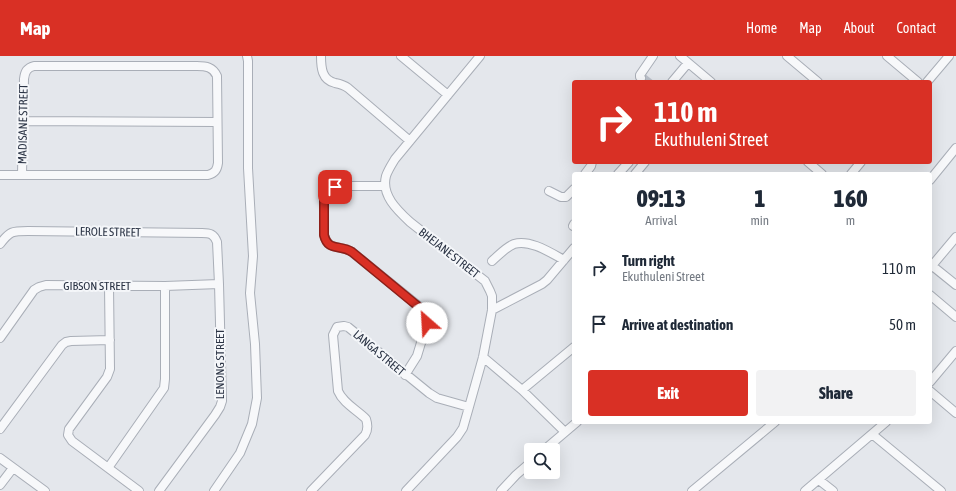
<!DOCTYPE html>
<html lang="en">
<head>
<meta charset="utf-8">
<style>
  body { margin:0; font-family:"Asap Condensed",sans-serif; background:#f2f2f3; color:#1f2937; height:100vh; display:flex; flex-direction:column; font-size:15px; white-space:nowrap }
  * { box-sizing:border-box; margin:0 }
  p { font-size:13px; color:#747a83 }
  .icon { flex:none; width:22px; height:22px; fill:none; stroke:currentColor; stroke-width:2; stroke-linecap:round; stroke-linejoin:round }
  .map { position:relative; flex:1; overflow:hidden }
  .drawer { position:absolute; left:572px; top:116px; width:360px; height:252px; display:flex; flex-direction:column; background:#fff; border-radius:4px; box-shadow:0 4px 16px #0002 }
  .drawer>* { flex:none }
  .guide { position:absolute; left:572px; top:24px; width:360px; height:84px; border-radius:4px; box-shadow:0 4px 16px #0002; background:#d93025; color:#fff; overflow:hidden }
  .tools { position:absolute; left:524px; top:387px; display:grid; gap:8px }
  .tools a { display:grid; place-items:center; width:36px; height:36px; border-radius:4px; background:#fff; box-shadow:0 4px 16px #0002; font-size:20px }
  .pin { position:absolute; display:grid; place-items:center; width:34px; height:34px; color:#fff; margin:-17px; border-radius:8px; box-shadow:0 2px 6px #0006 }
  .me { position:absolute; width:44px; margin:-22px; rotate:334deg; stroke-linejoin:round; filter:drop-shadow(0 0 3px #0008) }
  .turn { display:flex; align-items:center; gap:14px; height:84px; padding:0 16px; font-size:18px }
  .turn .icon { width:52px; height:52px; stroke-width:2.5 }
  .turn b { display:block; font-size:28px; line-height:34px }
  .eta { display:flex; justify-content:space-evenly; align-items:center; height:68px; text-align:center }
  .eta b { font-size:24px; font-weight:800; line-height:28px }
  .action { display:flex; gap:8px; margin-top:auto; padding:8px 16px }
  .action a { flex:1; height:46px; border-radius:4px; background:#d93025; color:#fff; font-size:16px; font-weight:800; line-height:46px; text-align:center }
  .action a+a { background:#f2f2f3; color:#1f2937 }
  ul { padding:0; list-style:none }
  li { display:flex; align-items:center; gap:12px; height:56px; padding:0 16px }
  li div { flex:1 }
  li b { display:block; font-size:15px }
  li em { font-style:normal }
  header { display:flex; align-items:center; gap:24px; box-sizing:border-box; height:56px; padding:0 20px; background:#d93025; color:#fff }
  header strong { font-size:19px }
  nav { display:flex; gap:22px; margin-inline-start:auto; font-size:14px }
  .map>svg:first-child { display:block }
  .building { fill:#bbc0ca }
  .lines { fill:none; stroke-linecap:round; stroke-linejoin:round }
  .minor-casing { stroke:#a9aeb7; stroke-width:10 }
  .minor { stroke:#f7f8fa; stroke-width:8 }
  .route-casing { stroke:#8d1f18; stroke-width:10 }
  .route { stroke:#d93025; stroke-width:7 }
  .labels { text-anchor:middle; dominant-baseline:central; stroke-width:4; stroke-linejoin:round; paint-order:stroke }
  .street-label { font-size:12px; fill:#2b3445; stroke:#f4f6f9 }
</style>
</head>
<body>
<header>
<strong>Map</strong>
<nav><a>Home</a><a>Map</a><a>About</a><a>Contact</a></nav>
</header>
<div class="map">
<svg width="956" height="435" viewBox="0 0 956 435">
  <rect width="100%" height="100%" fill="#e4e7ec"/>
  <path class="building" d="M645 18 655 26H638Z"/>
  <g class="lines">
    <defs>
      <path id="minor" d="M321 0C321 12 322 24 335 27 340 28 344 29 348 32L410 85
        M401 0 448 39
        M680 0 711 26
        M787 0 818 26
        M887 0 918 26
        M641 22 640 21V19L653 0
        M672 26 688 7
        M927 26 949 0
        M23 65 217 66
        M808 106 822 118
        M585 118 591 110 592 106
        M618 118 629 106
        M635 118 645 106
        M851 118 861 106
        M0 119H208C215 117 217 114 218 107L217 20C213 11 206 10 197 10H34C27 12 25 15 24 23L23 65 22 119
        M930 124 956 92
        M385 130H342C333 132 326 135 324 144V179C329 196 340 188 352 196L421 252 426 258 427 267 417 300 405 319
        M549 135 561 141H566L574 133
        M573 170 574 168
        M0 188C10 175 12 175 28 175L202 177C210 177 214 178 217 186L219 228 222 345 220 351 215 359 159 435
        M492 205C499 199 506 191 514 188 530 183 551 197 564 204
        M930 208 956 229
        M930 212 956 181
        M109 230 110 313 107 321 69 373 68 379 72 385 139 435
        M930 239 956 261
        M492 254 542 228 547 224 574 192
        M0 282 34 234 39 231 46 229 165 230 219 228
        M483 301 522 334 565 376
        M930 326 956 295
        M522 334 574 291
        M930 335 956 357
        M0 373 62 289 66 286 71 285 110 284
        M872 378 941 435
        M544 394 577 366
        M0 402 45 435
        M108 412 164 332 165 323V230
        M819 424 833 435
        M0 429 13 412
        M214 435 240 397 252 368 257 342 255 288 250 237 253 200 248 112V5L247 0
        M311 435 365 379C368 374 368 369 366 363 357 354 343 347 338 335L333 279 337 271 344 270 348 271 429 337 437 342 469 351
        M406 435 457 381 463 372 469 351 483 301 492 254V240L490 235 485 225 410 166C397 154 381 139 386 120 388 114 392 108 395 103L480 0
        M501 435 516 419 531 406
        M692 435 775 366
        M805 435 886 366"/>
    </defs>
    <use href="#minor" class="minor-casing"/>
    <use href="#minor" class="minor"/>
  </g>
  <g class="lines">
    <defs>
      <path id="route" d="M335 131C329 134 325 138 324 144V179C328 196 340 188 352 196L420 252 426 258 427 267"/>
    </defs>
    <use href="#route" class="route-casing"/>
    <use href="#route" class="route"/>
  </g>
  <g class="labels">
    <g class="street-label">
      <text transform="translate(23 68) rotate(-89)">MADISANE STREET</text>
      <text transform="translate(108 176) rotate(1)">LEROLE STREET</text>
      <text transform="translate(449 197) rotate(38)">BHEJANE STREET</text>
      <text x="97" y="230">GIBSON STREET</text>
      <text transform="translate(379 297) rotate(40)">LANGA STREET</text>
      <text transform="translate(220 308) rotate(-90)">LENONG STREET</text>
    </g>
  </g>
</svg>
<div class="tools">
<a><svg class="icon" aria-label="search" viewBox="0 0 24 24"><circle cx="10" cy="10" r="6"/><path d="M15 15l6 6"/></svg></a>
</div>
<div class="pin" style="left:335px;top:131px;background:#d93025"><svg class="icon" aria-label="arrive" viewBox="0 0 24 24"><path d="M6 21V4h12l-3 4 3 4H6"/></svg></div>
<svg class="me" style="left:427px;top:267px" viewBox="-20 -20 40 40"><circle r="19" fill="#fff"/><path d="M0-13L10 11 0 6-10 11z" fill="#d93025"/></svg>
<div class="guide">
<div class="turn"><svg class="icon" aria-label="right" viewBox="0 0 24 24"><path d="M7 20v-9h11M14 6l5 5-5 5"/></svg><div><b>110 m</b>Ekuthuleni Street</div></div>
</div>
<section class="drawer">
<div class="eta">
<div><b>09:13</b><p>Arrival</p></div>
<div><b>1</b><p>min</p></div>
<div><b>160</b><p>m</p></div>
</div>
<ul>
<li><svg class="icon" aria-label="right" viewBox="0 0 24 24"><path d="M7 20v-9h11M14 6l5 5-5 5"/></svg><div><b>Turn right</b><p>Ekuthuleni Street</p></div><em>110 m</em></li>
<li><svg class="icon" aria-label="arrive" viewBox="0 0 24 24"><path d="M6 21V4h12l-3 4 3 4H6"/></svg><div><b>Arrive at destination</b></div><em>50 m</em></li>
</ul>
<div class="action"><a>Exit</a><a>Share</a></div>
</section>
</div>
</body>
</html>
